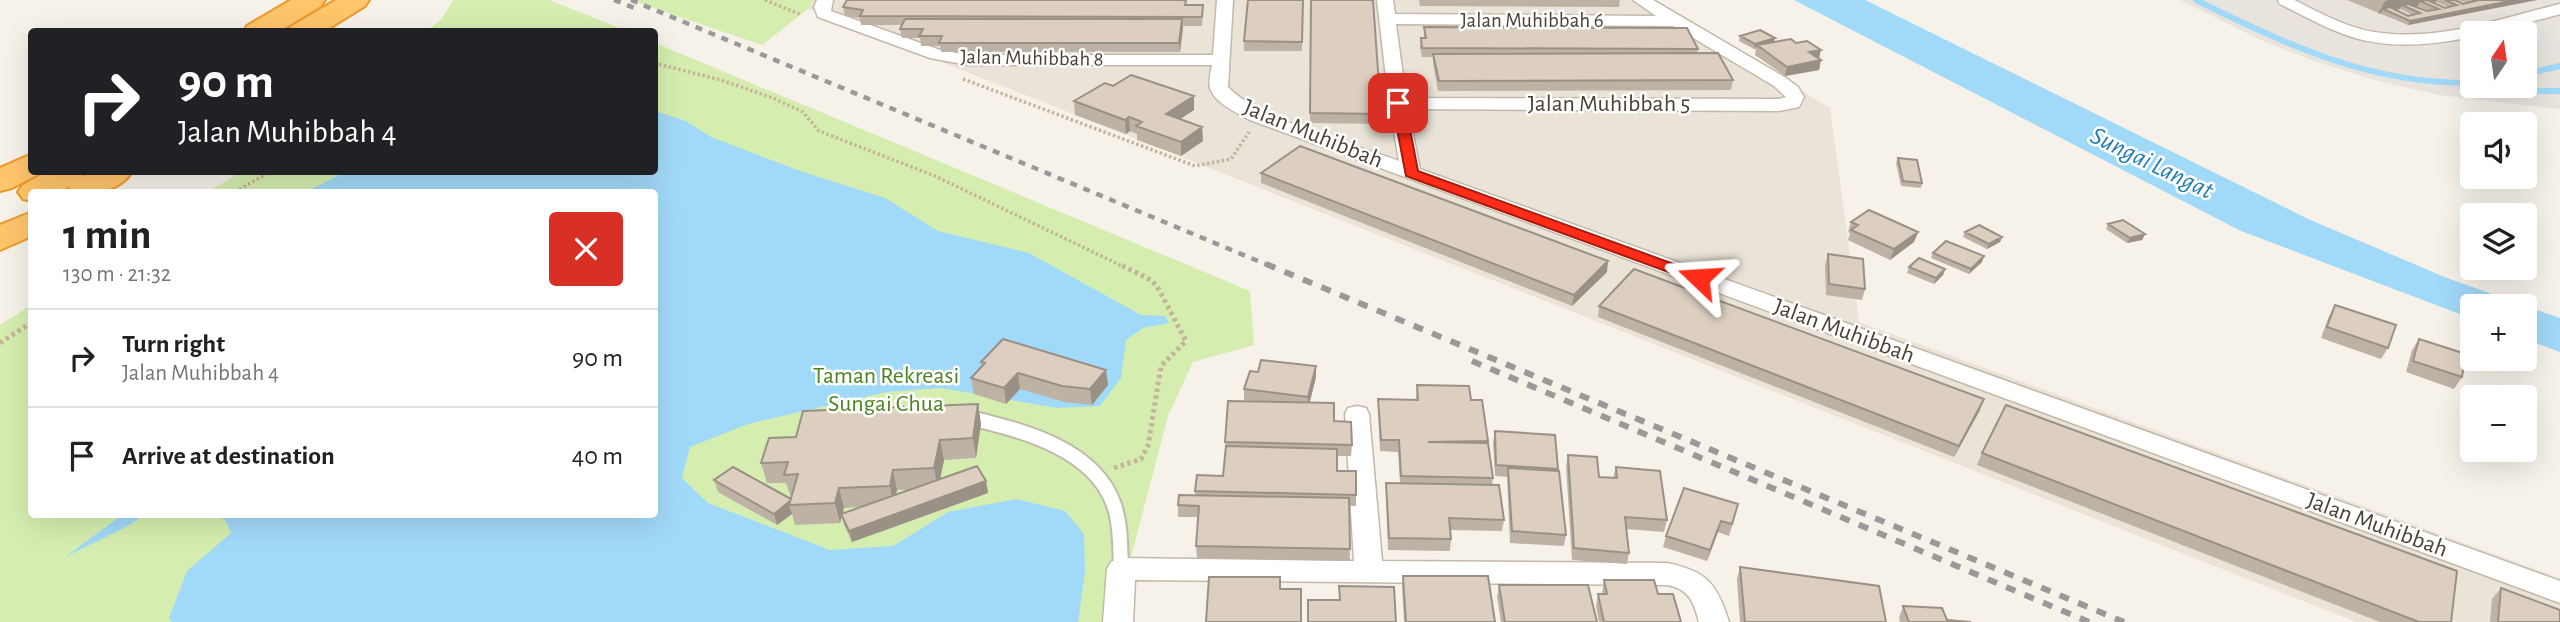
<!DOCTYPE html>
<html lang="en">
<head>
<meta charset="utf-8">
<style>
  body { margin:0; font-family:"Alegreya Sans",sans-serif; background:#f6f6f6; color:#202124; height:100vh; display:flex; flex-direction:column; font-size:26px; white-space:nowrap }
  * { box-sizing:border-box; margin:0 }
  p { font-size:23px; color:#757577 }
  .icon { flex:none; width:38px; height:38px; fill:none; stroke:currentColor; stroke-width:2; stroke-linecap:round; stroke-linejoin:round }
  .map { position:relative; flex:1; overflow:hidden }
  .details { position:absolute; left:28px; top:189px; width:630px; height:329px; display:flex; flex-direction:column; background:#fff; border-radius:7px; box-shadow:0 7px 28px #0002 }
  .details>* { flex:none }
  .guide { position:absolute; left:28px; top:28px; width:630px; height:147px; border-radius:7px; box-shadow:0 7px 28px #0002; background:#202124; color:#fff; overflow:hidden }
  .needle { width:46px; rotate:13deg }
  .fabs { position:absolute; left:2460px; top:21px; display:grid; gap:14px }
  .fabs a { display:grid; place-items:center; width:77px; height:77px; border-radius:7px; background:#fff; box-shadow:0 7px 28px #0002; font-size:35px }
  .pin { position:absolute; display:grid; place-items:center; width:60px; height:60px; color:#fff; margin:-30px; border-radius:14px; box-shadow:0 4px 10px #0006 }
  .me { position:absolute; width:77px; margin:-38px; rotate:290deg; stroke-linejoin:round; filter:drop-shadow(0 0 5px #0008) }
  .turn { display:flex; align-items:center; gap:24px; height:147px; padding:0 35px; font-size:32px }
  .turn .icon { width:91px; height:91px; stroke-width:2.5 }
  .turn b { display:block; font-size:49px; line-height:60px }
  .round { display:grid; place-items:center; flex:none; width:74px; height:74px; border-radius:7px; background:#f6f6f6 }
  .summary { display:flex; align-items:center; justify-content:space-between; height:119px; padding:0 35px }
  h1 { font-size:42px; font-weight:700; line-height:52px }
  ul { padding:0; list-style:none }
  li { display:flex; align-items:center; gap:21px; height:98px; padding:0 35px; border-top:2px solid #e0e0e0 }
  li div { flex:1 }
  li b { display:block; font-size:26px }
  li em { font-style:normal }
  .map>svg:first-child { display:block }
  .residential { fill:#eae3d7 }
  .industrial { fill:#e9e3de; fill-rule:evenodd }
  .green { fill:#d5eeaf }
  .water { fill:#a1d9f8 }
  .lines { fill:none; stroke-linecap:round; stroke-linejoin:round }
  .stream { stroke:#a1d9f8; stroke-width:6 }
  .service-far1-casing { stroke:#c3b9ab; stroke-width:13 }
  .service-casing { stroke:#c3b9ab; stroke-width:18 }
  .minor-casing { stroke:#c3b9ab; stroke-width:3 }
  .motorway-casing { stroke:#ed9a2d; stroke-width:4 }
  .path-far1 { stroke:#c6b49a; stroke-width:3.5; stroke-dasharray:2.5 2.5; stroke-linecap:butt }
  .path { stroke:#c6b49a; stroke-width:5; stroke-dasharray:3.5 3.5; stroke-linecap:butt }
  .service-far1 { stroke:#fff; stroke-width:10 }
  .service { stroke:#fff; stroke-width:14 }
  .minor { fill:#fff; fill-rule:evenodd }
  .motorway { fill:#ffc56b; fill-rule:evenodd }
  .rail-far1 { stroke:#999; stroke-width:4.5; stroke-dasharray:7 7; stroke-linecap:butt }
  .rail { stroke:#999; stroke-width:6; stroke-dasharray:10 10; stroke-linecap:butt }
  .wall { fill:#bdb2a5; fill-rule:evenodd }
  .shaded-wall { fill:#9a9186 }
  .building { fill:#dccfc0; stroke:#9a9186; stroke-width:2 }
  .route { fill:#ff2c17; stroke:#a61d0f; stroke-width:2 }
  .labels { text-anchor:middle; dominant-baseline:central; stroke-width:5; stroke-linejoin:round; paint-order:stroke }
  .far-street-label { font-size:21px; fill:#4b4236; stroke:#fff }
  .street-label { font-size:24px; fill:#4b4236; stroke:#fff }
  .park-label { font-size:24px; fill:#4d8423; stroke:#fff }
  .water-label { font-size:26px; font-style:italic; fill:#227db1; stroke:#fff }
</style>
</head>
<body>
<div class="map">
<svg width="2560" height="622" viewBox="0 0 2560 622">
  <rect width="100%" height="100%" fill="#f6f1e9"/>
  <path class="residential" d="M814 0H1651L1830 108 1859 322 2560 578V622H2356L808 9Z"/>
  <path class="industrial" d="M2180 0H2560V109L2439 95 2379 81 2320 63 2265 42ZM2473 33H2525V86H2473Z"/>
  <path class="green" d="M453 0H549L627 31H426L441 20Z
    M630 0H814L808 9 762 45Z
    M655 43 1250 291 1254 345 1193 362 1168 416 1114 622H0V325L31 305 32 514H654V192H208L241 172H654Z"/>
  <path class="water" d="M1794 0H1865L2308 219 2447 278 2560 318V352L2525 339V306H2473V319L2241 231Z
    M655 111 686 121 711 137 803 172 885 198 938 231 1029 253 1141 315 1165 316 1169 323 1143 328 1126 340 1121 378 1100 406 1057 408 941 388 886 392 748 424 690 447 682 478 708 503 830 550 893 546 948 512 1016 499 1065 511 1084 534 1085 572 1078 622H172L169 618 187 571 231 533 226 521 216 515 654 514V192H306L345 172H654Z
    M122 515H144L126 527 65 557Z"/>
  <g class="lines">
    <path class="stream" d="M2196 0C2287 45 2369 84 2473 83
      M2525 74 2560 66
      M2465 86 2490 91H2560"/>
    <defs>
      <path id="service-far1" d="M2283 0C2310 13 2338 30 2368 36 2432 49 2499 24 2560 9"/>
      <path id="service" d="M967 417C1019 430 1094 447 1114 505 1121 525 1120 548 1121 569"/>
      <path id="minor" d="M817 0H833L831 11 940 50 968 55H1213L1217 0H1233L1228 87C1259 120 1353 144 1399 161L1389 103 1377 0H1393L1395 14 1656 16 1633 0H1653L1786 78 1798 87 1804 97 1799 107 1779 111 1408 109 1420 169 2560 581V603L1250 120C1238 113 1215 104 1210 88 1208 82 1211 71 1212 65H968L930 58 818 17 814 7ZM1396 24 1673 26 1774 86 1786 97 1779 99 1406 98Z
        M1357 406 1366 408 1369 414 1382 561 1667 563C1707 571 1717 584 1729 622H1699C1694 602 1689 589 1667 585L1135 580 1133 622H1103L1107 569 1111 562 1121 558 1354 561 1345 414 1348 408Z"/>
      <path id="motorway" d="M291 0H325L321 6 278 32H243L247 26Z
        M336 0H369L365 6 323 32H288L292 26Z
        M32 154V172H43L12 188 0 191V168Z
        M46 172H86L83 177 92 172H132C116 195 92 192 66 192L70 186 59 192H32V201L23 199 18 192 23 185Z
        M32 212V236L0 250V225Z"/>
    </defs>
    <use href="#service-far1" class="service-far1-casing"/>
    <use href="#service" class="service-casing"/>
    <use href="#minor" class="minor-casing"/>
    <use href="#motorway" class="motorway-casing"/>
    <path class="path-far1" d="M765 0 802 15
      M515 32H533
      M654 63 721 80 773 98 803 112 819 131 935 176 1122 266
      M963 79 1195 166 1231 159 1249 132
      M235 192 270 172"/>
    <path class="path" d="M0 343 32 322
      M1114 468 1141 459 1148 446 1161 366 1186 341 1157 286 1151 280 1119 264"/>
    <use href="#service-far1" class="service-far1"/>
    <use href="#service" class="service"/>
    <use href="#minor" class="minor"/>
    <use href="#motorway" class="motorway"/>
    <path class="rail-far1" d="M614 0 640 10
      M631 0 1270 266"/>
    <path class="rail" d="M1266 264 2124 622
      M1472 361 2089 622"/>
  </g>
  <path class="wall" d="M1303 0 1302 51H1244V41Z
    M1311 0 1381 114V124L1310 123Z
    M1419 0H1620L1619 7 1420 6Z
    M2347 0H2455L2463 4 2466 3 2458 0H2537L2408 25ZM2436 2 2448 7 2445 8 2433 3ZM2415 6H2418L2430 11H2427ZM2400 9 2412 15 2408 16 2396 10Z
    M1203 5 1202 26H1183L1180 52H941L940 46H921L920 38H902L900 29 902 25H861L860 18 845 16 843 7Z
    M1424 27 1698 49 1697 53 1733 80 1731 90 1438 91 1433 63V57H1422L1420 47 1421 38H1424Z
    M1740 36 1775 42 1819 59 1821 60 1819 70 1785 76 1755 55 1756 48 1754 49 1739 41Z
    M1113 86 1194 96V110L1180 119 1202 127 1203 141 1181 156 1137 140V134L1130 131 1126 134 1075 115 1074 101Z
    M1898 158 1922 183 1921 188 1901 186 1896 163Z
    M1261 173 1607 272 1572 306 1261 183Z
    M1851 222 1918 232 1914 242 1890 260 1848 240 1850 233 1848 232Z
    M2108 224 2145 234 2142 240 2127 243 2106 229Z
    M1965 232 2002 237 2000 242 1987 249 1963 237Z
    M1933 253 1982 262 1969 274 1931 258Z
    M1828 254 1865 289 1862 300 1826 295 1825 265Z
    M1909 267 1945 269 1943 275 1934 284 1907 273Z
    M2335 305 2388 348 2381 359 2321 338 2329 316Z
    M1599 306 1980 410 1954 457 1598 317Z
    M2419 339 2462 377 2454 389 2406 372 2412 350Z
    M981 362 1108 385 1092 405 1064 402 1020 389 1006 404 974 394 971 378 982 367Z
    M1316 377 1310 402 1334 421 1352 445 1351 456H1337V471L1356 495V506H1349L1350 561 1197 558 1196 546 1198 517H1178V505L1195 496V491L1223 476 1225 454V442L1256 401 1244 400V389Z
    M1417 385 1471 400H1482L1493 478 1492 485 1504 520 1502 531 1450 530 1451 539 1450 551 1388 550 1386 494V483H1400L1398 452 1380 451 1378 410V399H1416Z
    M978 404 981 424 976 458 944 460 940 479 986 481 988 493 852 542 844 525 842 516 840 523 795 525 792 514 777 525 718 492 714 480 791 499 792 495H790L786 483H767L761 463 796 437ZM897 490H909L896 494ZM859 507 843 513 844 508Z
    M1495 431 1558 469 1566 535 1564 546 1510 543 1507 477 1495 476 1493 443Z
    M1982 453 2451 622H2380L1977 465Z
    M1568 455 1599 477 1613 478 1616 467 1667 520 1664 532 1626 529 1629 553 1627 564 1572 560 1566 466Z
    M1735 516 1729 536 1718 532 1707 561 1663 547 1666 536Z
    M1740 567 1886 622H1740L1737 579Z
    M1403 576 1495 622H1404L1402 587Z
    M1604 580 1658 594 1681 622H1599L1596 606 1598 594H1602Z
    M1499 585 1597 622H1501L1497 597Z
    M2501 588 2560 622H2490L2492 599Z
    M1903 606 1947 620 1971 622H1900L1899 618Z"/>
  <path class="shaded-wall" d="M2389 0H2437L2436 2 2427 4 2420 1 2418 6 2408 8 2402 5 2400 9 2390 11 2383 9 2381 13 2378 14 2385 1Z
    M2515 0H2537L2408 25 2410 21Z
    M1182 19 1183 28 1180 52 1179 43Z
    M1775 38 1774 43 1757 45 1756 48 1754 49 1755 44Z
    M1821 50 1819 59 1809 52Z
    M1821 60 1819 70 1785 76 1787 67Z
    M1194 96V110L1167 128 1166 114Z
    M1129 117 1130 131 1126 134 1125 120Z
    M1202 127 1203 141 1181 156V142Z
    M1918 232 1914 242 1890 260 1894 249Z
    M2145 234 2142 240 2127 243 2130 238Z
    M2002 237 2000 242 1987 249 1989 244Z
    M1984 256 1982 262 1969 274 1971 269Z
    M1608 261 1607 272 1572 306 1574 295Z
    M1945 269 1943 275 1934 284 1936 278Z
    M1316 366V377L1308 408V397Z
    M1106 370 1108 385 1092 405 1090 389Z
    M1018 373 1020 389 1006 404 1004 388Z
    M1984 399 1980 410 1954 457 1959 446Z
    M978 404 981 424 976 458 973 438Z
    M940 440 944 460 938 489 934 468Z
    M893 470 897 490 894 506 890 486Z
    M986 481 988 493 852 542 849 531Z
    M839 488 844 508 840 523 835 503Z
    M792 499 789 505 792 514 777 525 774 514Z
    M1721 521 1718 532 1707 561 1710 550Z"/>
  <path class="building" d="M847 0H1186L1185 5H1203L1202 17 860 16 863 10 843 7Z
    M1248 0H1303L1302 42 1244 41Z
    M1311 0H1373L1381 114 1310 113Z
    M2427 0 2445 8 2457 5 2445 0H2455L2463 4 2475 1 2472 0H2515L2410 21 2383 9 2390 7 2408 16 2420 13 2402 5 2408 4 2427 11 2439 9 2420 1Z
    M905 19H1182L1179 43H939L942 36H919L923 29H900Z
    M1424 27 1687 28 1698 49 1422 48 1421 38H1426Z
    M1760 30 1775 38 1755 44 1740 36Z
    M1791 39 1796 43 1807 41 1821 50 1809 52 1821 60 1787 67 1757 45Z
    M1718 53 1733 80 1439 81 1433 54Z
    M1131 75 1194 96 1166 114 1202 127 1181 142 1136 126 1142 122 1129 117 1125 120 1074 101 1105 83 1113 86Z
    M1300 146 1608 261 1574 295 1261 173Z
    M1898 158 1917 160 1922 183 1903 181Z
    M1869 210 1918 232 1894 249 1851 230 1858 225 1851 222Z
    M2123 220 2145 234 2130 238 2108 224Z
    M1979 225 2002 237 1989 244 1965 232Z
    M1946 241 1984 256 1971 269 1933 253Z
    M1828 254 1863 259 1865 289 1829 284Z
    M1919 258 1945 269 1936 278 1909 267Z
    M1634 269 1984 399 1959 446 1599 306Z
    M2335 305 2396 325 2388 348 2327 327Z
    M1003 339 1106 370 1090 389 1062 386 1018 373 1004 388 971 378 985 363 981 362Z
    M2419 339 2466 354 2462 377 2413 361Z
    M1261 360 1316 366 1308 397 1244 389 1250 371 1258 372Z
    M1417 385 1469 386 1471 400H1482L1488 441 1428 442 1488 443 1493 478 1401 476 1399 440H1381L1378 399 1418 400Z
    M1228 401 1334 403V421L1351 422 1352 445 1225 442Z
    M978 404 973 438 940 440 934 468 893 470 890 486 839 488 835 503 789 505 798 474 784 475 788 462 761 463 769 438 796 437 803 411Z
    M2006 405 2457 571 2451 622H2419L1982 453Z
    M1495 431 1555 435 1558 469 1496 465Z
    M1226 446 1337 449V471H1356V495L1195 491 1197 475 1223 476Z
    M1568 455 1597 457 1599 477 1617 478 1616 467 1660 471 1667 520 1625 517 1629 553 1574 548Z
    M977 466 986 481 849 531 841 514Z
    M733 467 791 499 790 501 774 514 714 480Z
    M1508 468 1559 471 1566 535 1512 531Z
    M1386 483 1499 485 1504 520 1449 518 1451 539 1389 538Z
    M1684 488 1738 504 1732 524 1721 521 1710 550 1666 536Z
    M1179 495 1349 498 1350 549 1196 546 1199 506 1178 505Z
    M1740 567 1879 586 1886 622H1745Z
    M1403 576H1488L1495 622H1406Z
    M1209 577H1280V589H1301V622H1206Z
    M1604 580H1654L1658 594H1673L1681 622H1604L1598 594H1607Z
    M1499 585H1588L1597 622H1505Z
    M1339 586 1394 587 1396 622H1308V600H1340Z
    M2501 588 2560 610V622H2498Z
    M1903 606 1942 608 1947 620 1971 622H1909Z"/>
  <path class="route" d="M1398 99 1405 103 1418 171 1704 275 1706 278 1699 283 1693 281 1406 176 1392 103Z"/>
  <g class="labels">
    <g class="far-street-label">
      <text x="1532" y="20">Jalan Muhibbah 6</text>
      <text transform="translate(1032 58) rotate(1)">Jalan Muhibbah 8</text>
    </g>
    <g class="street-label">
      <text x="1609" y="104">Jalan Muhibbah 5</text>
      <text transform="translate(1313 134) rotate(22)">Jalan Muhibbah</text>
      <text transform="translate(1844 331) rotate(20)">Jalan Muhibbah</text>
      <text transform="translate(2377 525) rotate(20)">Jalan Muhibbah</text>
    </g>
    <g class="park-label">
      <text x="886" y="376">Taman Rekreasi<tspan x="886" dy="28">Sungai Chua</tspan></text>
    </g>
    <g class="water-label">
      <text transform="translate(2152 163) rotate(26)">Sungai Langat</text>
    </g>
  </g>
</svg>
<div class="fabs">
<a><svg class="needle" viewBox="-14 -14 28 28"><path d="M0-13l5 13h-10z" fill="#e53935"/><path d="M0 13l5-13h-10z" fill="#757577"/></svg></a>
<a><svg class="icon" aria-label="sound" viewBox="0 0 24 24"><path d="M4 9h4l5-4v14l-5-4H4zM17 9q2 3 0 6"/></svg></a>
<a><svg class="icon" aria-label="layers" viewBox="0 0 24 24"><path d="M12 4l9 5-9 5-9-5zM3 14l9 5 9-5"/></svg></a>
<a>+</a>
<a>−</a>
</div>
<div class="pin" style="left:1398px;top:103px;background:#d93025"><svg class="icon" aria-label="arrive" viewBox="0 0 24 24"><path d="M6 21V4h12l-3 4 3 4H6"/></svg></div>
<svg class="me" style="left:1699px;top:278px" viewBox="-20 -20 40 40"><path d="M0-17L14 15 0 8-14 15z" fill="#ff2c17" stroke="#fff" stroke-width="4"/></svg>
<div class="guide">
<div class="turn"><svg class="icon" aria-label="right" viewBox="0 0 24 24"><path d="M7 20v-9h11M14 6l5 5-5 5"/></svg><div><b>90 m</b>Jalan Muhibbah 4</div></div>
</div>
<section class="details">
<div class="summary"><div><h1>1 min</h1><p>130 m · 21:32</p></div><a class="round" style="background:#d93025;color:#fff"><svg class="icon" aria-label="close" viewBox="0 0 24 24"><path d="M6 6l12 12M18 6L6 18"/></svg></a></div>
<ul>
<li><svg class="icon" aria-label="right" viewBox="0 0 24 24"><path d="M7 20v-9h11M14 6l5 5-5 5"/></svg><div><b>Turn right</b><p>Jalan Muhibbah 4</p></div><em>90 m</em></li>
<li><svg class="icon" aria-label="arrive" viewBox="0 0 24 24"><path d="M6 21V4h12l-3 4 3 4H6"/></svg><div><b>Arrive at destination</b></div><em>40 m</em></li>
</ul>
</section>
</div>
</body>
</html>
